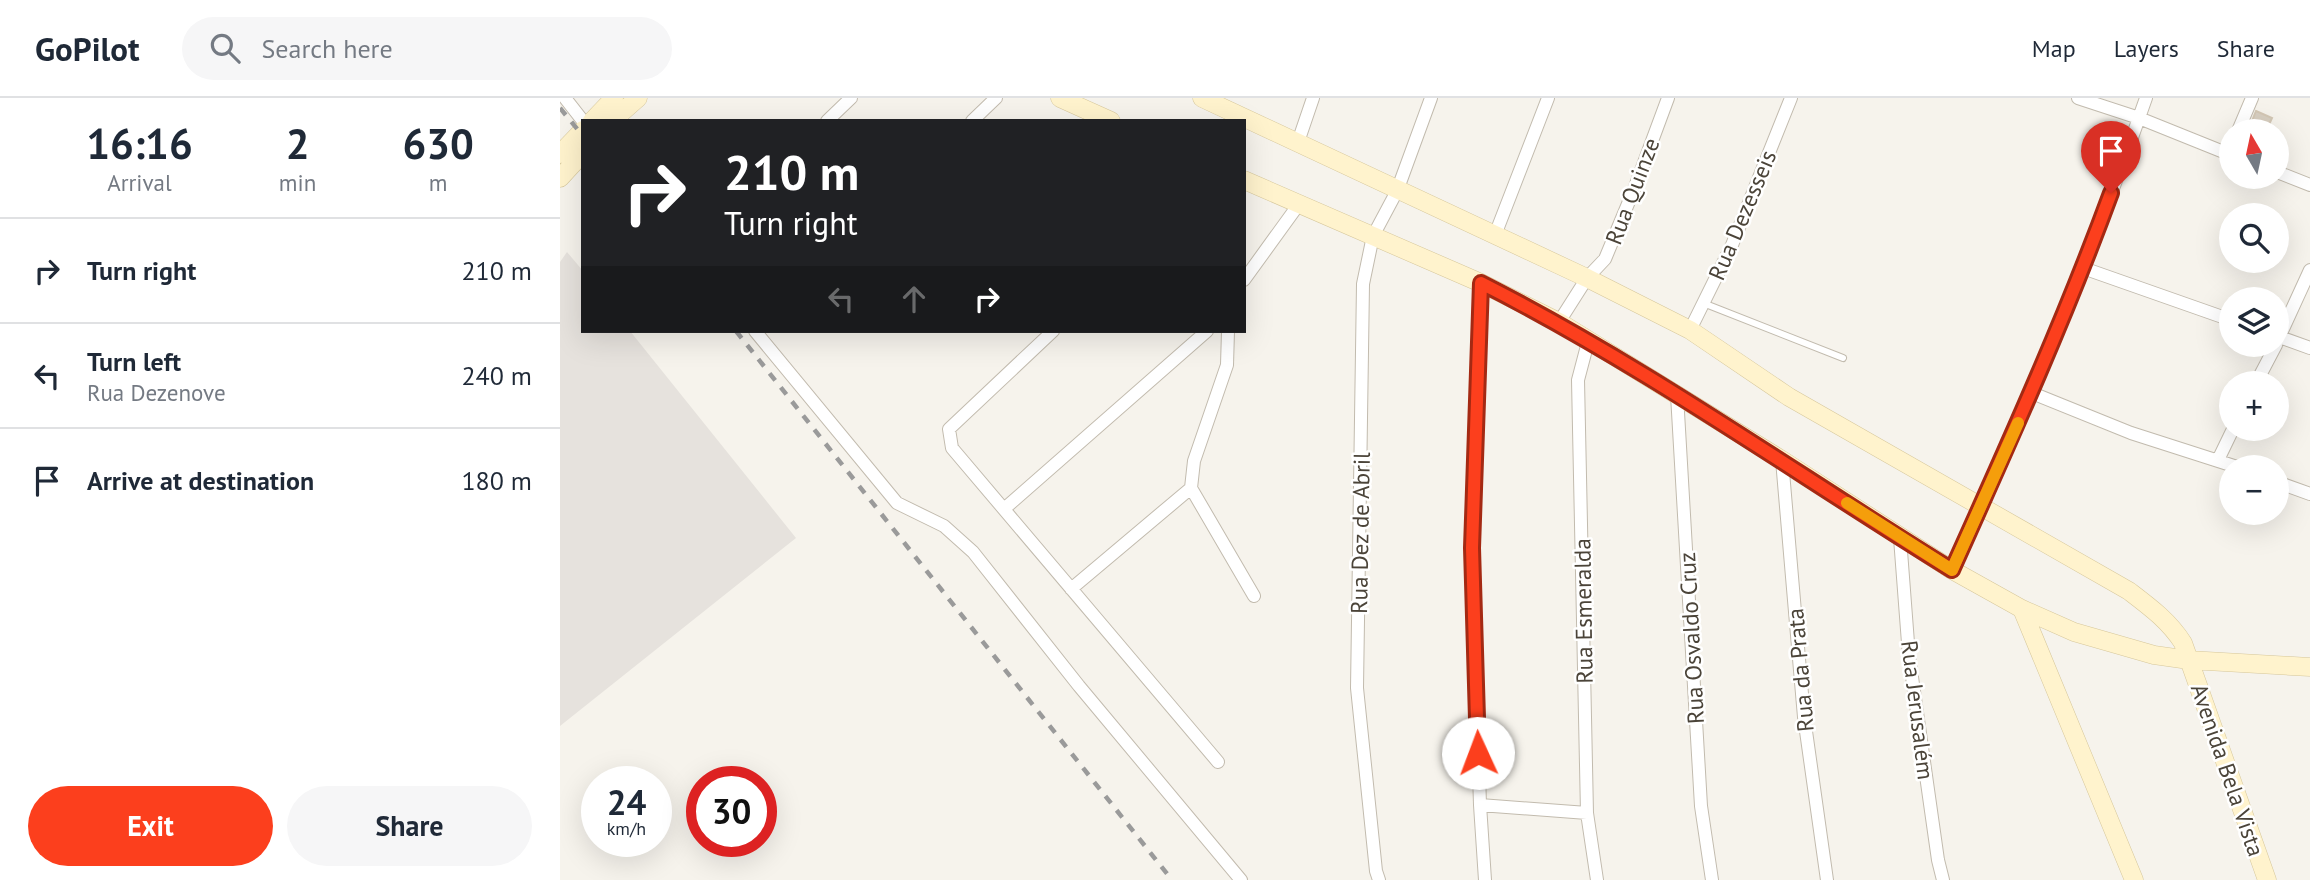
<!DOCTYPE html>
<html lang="en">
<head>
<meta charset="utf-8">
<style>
  body { margin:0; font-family:"PT Sans",sans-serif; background:#f6f6f7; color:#1f2937; height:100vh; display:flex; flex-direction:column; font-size:26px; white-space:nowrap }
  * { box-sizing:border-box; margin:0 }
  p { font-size:23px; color:#747a83 }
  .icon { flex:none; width:38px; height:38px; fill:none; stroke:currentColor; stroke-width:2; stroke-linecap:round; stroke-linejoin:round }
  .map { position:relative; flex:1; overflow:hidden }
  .details { display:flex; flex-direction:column; background:#fff; width:560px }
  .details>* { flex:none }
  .banner { position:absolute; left:21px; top:21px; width:665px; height:214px; border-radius:0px; box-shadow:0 7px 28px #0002; background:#202124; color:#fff; overflow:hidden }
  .needle { width:46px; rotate:351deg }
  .controls { position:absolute; left:1659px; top:21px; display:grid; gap:14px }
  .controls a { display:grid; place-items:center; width:70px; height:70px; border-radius:50%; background:#fff; box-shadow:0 7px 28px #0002; font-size:35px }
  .speed { position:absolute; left:21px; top:668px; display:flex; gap:14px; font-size:35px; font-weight:700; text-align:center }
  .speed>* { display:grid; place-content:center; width:91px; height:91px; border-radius:50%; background:#fff; box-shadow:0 7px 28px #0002; line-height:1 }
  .speed small { font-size:18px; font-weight:400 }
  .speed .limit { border:10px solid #d22; background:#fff; color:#111 }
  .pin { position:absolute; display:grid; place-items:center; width:60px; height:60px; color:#fff; margin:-72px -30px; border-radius:50% 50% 50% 0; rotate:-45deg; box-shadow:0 0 7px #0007 }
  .pin .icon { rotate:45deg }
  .me { position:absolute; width:77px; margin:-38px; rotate:358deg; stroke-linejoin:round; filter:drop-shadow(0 0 5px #0008) }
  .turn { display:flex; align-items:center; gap:24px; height:147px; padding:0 28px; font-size:32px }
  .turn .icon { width:91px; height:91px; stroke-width:2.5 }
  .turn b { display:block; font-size:49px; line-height:60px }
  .lanes { display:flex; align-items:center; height:66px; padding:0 28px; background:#0003; justify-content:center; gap:35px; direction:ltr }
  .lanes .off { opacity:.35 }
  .eta { display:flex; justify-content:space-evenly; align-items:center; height:119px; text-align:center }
  .eta b { font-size:42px; font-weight:800; line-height:49px }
  .primary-button { display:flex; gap:14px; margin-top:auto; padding:14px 28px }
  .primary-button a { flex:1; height:80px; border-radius:42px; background:#fc3f1d; color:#fff; font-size:28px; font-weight:800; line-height:80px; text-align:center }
  .primary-button a+a { background:#f6f6f7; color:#1f2937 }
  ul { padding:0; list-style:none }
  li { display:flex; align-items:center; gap:21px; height:105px; padding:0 28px; border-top:2px solid #e0e1e3 }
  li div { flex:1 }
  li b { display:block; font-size:26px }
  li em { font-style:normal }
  header { display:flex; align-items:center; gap:42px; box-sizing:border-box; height:98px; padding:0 35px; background:#fff; border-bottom:2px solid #e0e1e3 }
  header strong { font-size:33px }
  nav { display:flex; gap:38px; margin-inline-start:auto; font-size:24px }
  .search { width:490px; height:63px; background:#f6f6f7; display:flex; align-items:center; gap:18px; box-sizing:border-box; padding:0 24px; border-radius:38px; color:#747a83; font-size:26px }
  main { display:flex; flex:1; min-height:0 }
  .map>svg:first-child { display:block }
  .industrial { fill:#e6e2dd }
  .building { fill:#d8cfc1; stroke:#d3c7b4; stroke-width:2 }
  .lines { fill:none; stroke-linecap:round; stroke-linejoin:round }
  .lane-casing { stroke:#c2bbae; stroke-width:8 }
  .street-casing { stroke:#c2bbae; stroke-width:14 }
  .secondary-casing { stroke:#d6c79b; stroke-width:19 }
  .lane { stroke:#fff; stroke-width:6 }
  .street { stroke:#fff; stroke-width:12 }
  .secondary { stroke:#fff3cd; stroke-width:18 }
  .rail { stroke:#9a9a9a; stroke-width:4.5; stroke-dasharray:9 9; stroke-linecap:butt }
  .route-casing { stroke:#a42913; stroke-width:18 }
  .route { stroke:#fc3f1d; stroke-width:12 }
  .slow { stroke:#f59e0b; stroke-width:12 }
  .labels { text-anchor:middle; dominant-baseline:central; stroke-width:5; stroke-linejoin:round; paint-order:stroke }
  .street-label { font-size:23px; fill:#4b4439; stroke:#fff }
</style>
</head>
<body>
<header>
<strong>GoPilot</strong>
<div class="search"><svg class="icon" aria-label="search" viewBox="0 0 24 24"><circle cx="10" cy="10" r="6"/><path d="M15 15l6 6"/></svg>Search here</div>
<nav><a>Map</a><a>Layers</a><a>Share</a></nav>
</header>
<main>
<section class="details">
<div class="eta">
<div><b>16:16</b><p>Arrival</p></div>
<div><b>2</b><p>min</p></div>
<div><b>630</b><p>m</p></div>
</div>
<ul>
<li><svg class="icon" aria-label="right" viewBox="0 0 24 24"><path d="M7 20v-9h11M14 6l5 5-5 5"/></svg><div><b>Turn right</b></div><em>210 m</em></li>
<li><svg class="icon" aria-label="left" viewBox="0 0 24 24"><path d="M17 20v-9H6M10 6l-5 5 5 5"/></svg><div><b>Turn left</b><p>Rua Dezenove</p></div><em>240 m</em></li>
<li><svg class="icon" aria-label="arrive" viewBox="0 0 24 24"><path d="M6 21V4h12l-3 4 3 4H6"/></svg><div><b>Arrive at destination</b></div><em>180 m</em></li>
</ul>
<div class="primary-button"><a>Exit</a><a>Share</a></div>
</section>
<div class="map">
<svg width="1750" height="782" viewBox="0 0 1750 782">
  <rect width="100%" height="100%" fill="#f6f3ec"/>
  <path class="industrial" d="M7 154 23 173V233H70L236 440 0 628V164Z"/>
  <path class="building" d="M1696 13 1712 20 1706 33 1690 28Z"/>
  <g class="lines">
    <defs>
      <path id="lane" d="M1143 205 1283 260"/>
      <path id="street" d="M5 0 23 23
        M1518 0 1579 20 1671 57
        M267 23 291 0
        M412 23 436 0
        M1678 33 1692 0
        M738 44 753 0
        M1717 74 1750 87
        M935 137 988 0
        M1523 170 1671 222
        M684 182 739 106
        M921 185 912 450 920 707 925 782
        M999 224 1027 180 1045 161 1075 89 1108 0
        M1130 232 1172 147 1231 0
        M195 233 337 405 384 428 413 454 519 588 681 782
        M493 233 389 331 392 350 658 664
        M668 233 667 267 634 363 631 390 694 498
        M1717 238 1750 250
        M1028 244 1018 282 1027 715 1037 782
        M1717 244 1750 172
        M1696 285 1716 247
        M1472 295 1571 335 1677 369
        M1117 297 1141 708 1152 782
        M1222 362 1244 619 1267 782
        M1658 362 1673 331
        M1717 384 1750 396
        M444 411 647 233
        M1340 440 1349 558 1378 762 1383 782
        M1392 472C1462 317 1530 161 1586 0
        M511 491 631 390
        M920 707 1027 715
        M819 782 816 773 797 590 803 186 813 138 837 93 871 0"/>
      <path id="secondary" d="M500 0 551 23
        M642 0 1027 180 1130 232 1229 299 1569 493C1590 509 1609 523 1623 545L1707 782
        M32 23 54 0
        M52 23 78 0
        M0 56 23 32
        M0 80 23 55
        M684 82 921 185 999 224 1222 362 1392 472 1462 511 1514 534 1594 557 1629 562 1750 569
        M1462 511 1574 782"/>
    </defs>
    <use href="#lane" class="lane-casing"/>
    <use href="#street" class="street-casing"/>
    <use href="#secondary" class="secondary-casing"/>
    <use href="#lane" class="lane"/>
    <use href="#street" class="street"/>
    <use href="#secondary" class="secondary"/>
    <path class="rail" d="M0 10 23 38
      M176 233 612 782"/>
  </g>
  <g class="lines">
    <defs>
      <path id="route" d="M918 655 912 450 921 185C1085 268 1236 376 1392 472 1448 347 1504 223 1551 95"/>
    </defs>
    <use href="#route" class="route-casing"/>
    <use href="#route" class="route"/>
    <path class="slow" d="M1287 405 1392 472 1458 325"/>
  </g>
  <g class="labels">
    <g class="street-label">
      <text transform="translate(1072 93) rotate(-69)">Rua Quinze</text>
      <text transform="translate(1182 117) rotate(-67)">Rua Dezesseis</text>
      <text transform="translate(800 435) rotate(-89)">Rua Dez de Abril</text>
      <text transform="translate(1023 513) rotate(-91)">Rua Esmeralda</text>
      <text transform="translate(1131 540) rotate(-93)">Rua Osvaldo Cruz</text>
      <text transform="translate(1240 572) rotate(-95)">Rua da Prata</text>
      <text transform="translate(1358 612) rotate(83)">Rua Jerusalém</text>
      <text transform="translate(1668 672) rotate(71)">Avenida Bela Vista</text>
    </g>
  </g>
</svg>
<div class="controls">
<a><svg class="needle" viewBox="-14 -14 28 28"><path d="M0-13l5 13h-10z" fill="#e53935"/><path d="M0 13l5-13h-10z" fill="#747a83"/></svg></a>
<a><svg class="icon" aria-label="search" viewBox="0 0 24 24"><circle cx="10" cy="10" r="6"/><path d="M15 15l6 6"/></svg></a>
<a><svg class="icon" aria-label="layers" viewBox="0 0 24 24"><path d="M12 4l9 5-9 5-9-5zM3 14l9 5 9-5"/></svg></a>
<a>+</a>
<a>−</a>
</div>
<div class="speed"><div>24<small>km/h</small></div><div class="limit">30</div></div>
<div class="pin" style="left:1551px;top:95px;background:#d93025"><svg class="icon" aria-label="arrive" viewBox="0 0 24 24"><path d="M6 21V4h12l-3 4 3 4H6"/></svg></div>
<svg class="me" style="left:918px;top:655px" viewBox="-20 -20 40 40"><circle r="19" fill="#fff"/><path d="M0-13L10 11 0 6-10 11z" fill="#fc3f1d"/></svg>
<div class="banner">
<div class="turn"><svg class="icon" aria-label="right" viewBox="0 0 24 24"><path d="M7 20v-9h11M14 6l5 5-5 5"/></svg><div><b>210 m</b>Turn right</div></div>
<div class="lanes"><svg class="icon off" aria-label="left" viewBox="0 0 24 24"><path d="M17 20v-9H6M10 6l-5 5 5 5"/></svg><svg class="icon off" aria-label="ahead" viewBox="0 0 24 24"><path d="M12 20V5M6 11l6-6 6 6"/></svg><svg class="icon" aria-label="right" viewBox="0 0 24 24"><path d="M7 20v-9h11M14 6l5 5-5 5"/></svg></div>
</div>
</div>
</main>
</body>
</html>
